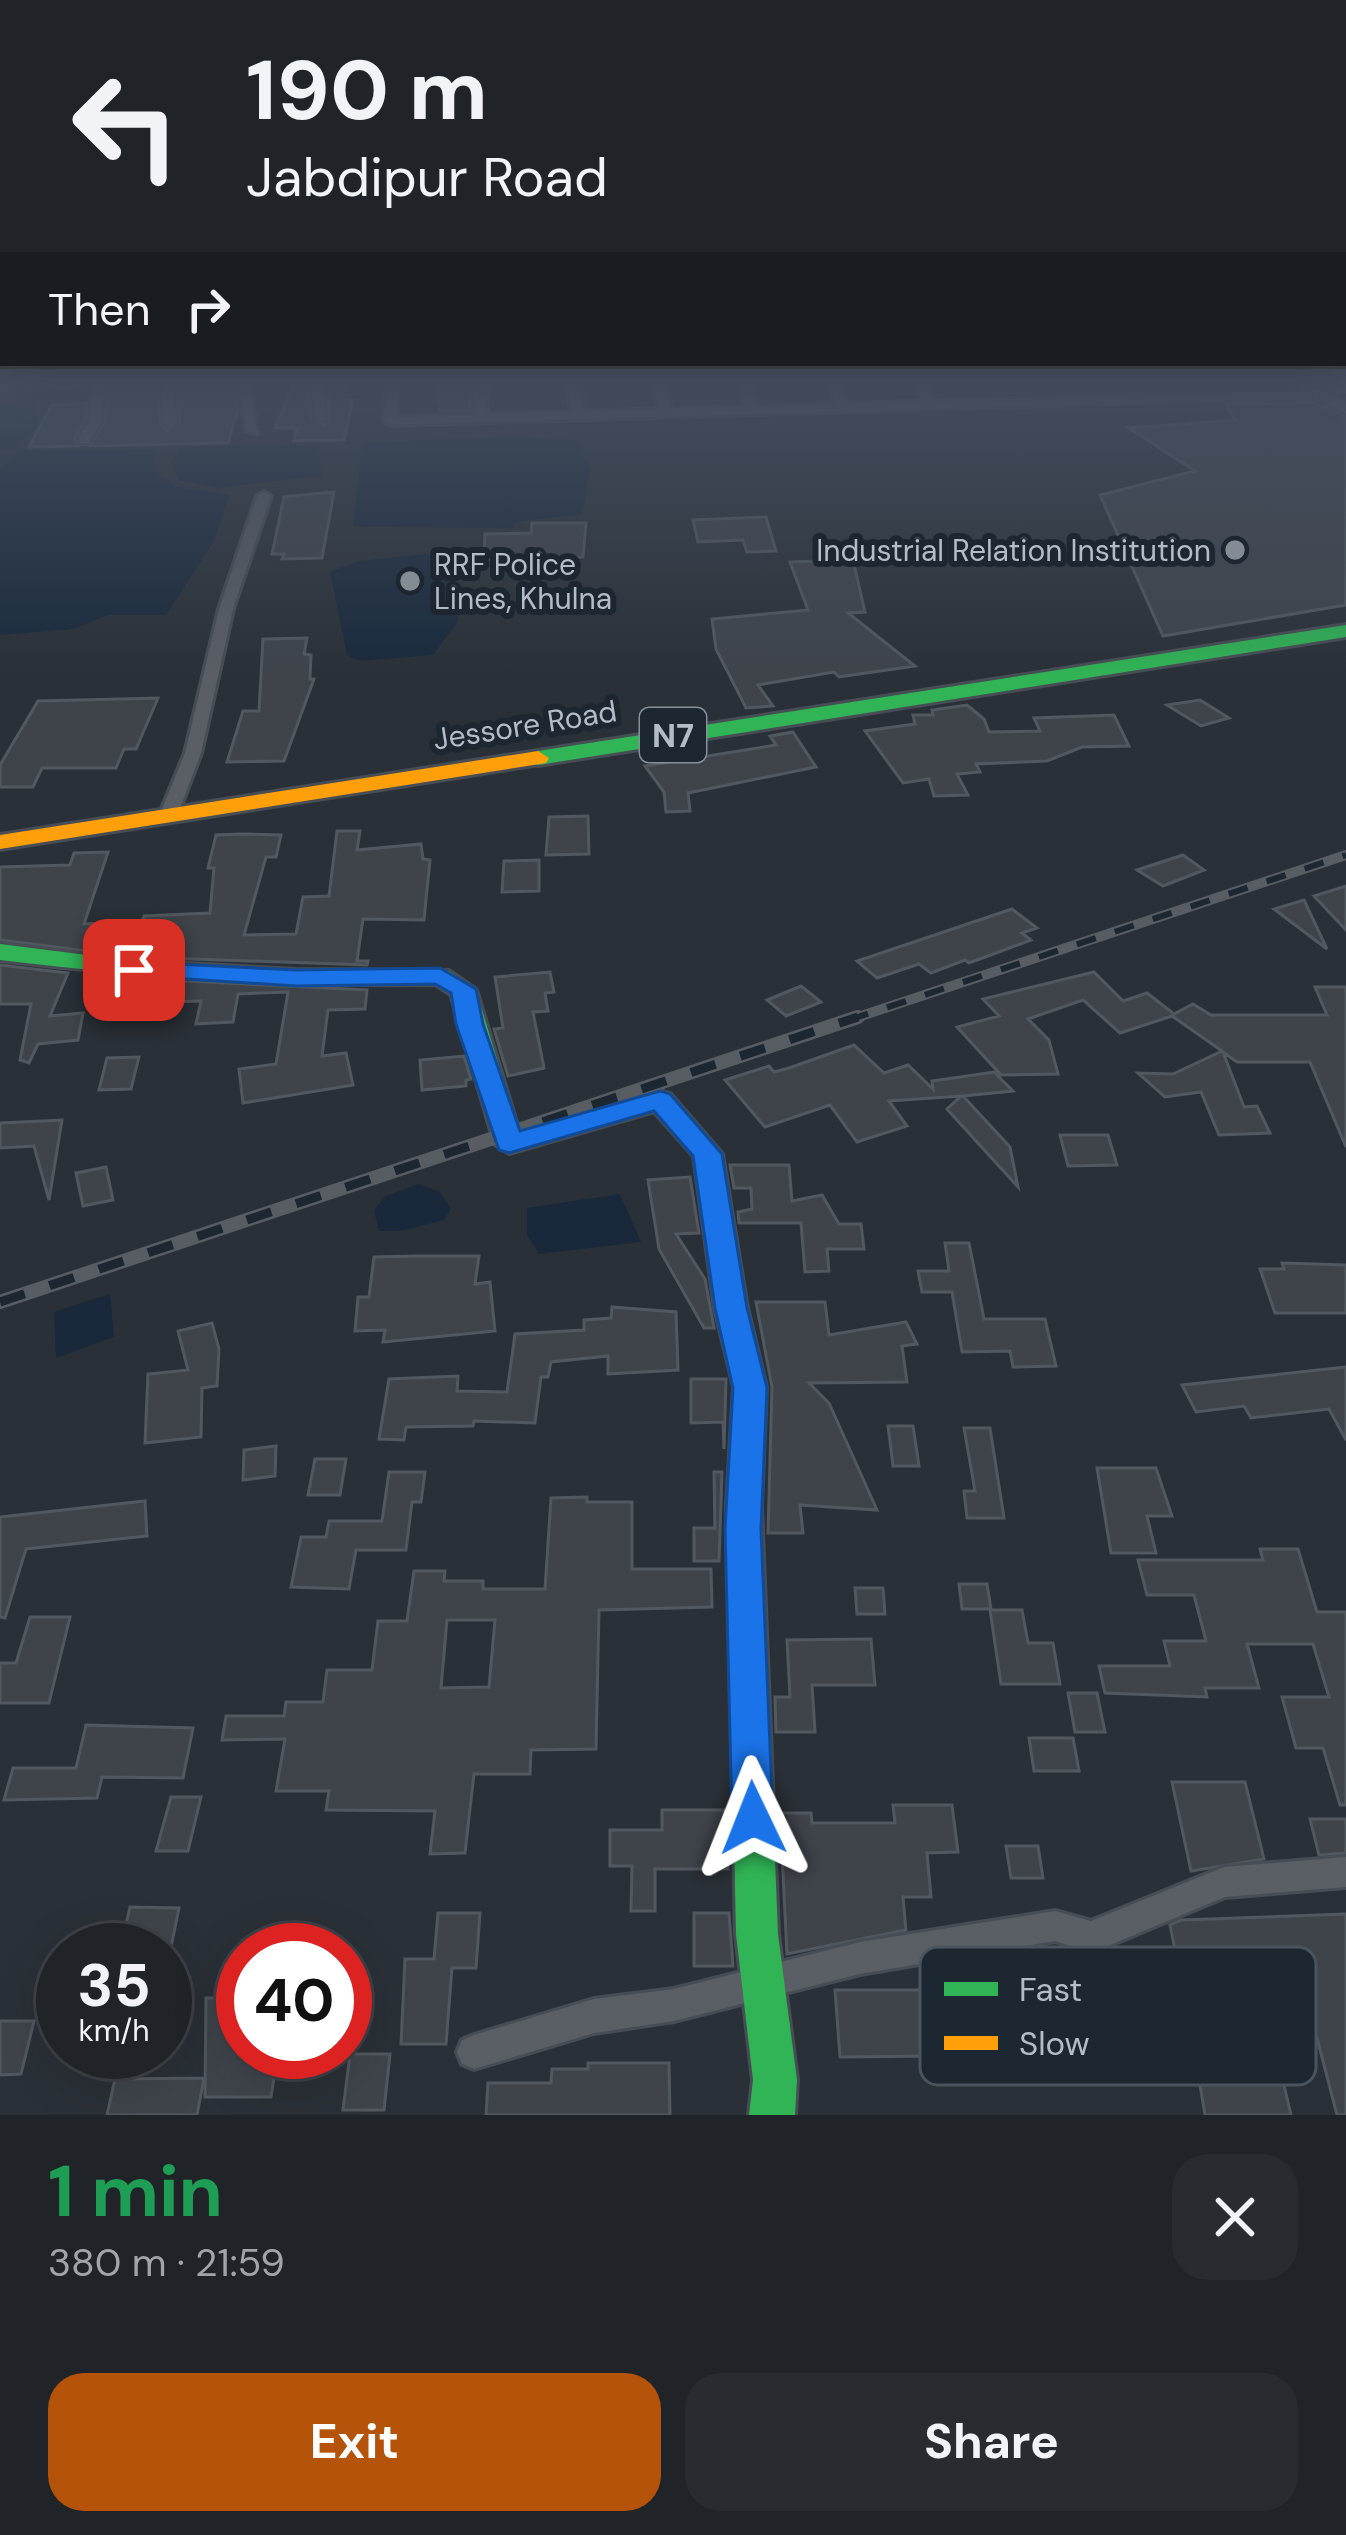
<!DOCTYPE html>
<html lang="en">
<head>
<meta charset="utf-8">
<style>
  body { margin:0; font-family:"DM Sans",sans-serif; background:#282c31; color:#f1f3f6; height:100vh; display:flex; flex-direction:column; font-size:45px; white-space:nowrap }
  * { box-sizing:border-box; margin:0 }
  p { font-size:39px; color:#a2a4a8 }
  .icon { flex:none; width:66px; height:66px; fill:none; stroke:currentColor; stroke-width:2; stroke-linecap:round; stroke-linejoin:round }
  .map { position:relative; height:2115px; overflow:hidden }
  .side { display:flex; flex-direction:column; background:#202429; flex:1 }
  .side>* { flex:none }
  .guide { position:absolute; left:0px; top:0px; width:1347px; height:366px; box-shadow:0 12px 48px #0002,0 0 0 3px #3d4146; background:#202429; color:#f1f3f6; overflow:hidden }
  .speed { position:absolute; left:36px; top:1923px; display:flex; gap:24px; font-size:60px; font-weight:700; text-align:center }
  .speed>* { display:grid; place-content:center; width:156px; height:156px; border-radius:50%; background:#202429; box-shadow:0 12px 48px #0002,0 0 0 3px #3d4146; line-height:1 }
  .speed small { font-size:30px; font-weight:400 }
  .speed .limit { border:18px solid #d22; background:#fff; color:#111 }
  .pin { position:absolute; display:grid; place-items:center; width:102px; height:102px; color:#fff; margin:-51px; border-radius:24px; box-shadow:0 6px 18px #0006 }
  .me { position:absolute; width:132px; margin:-66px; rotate:358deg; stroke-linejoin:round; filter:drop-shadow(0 0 9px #0008) }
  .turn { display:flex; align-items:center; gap:42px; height:252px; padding:0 48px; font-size:54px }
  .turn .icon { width:156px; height:156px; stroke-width:2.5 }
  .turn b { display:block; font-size:84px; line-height:102px }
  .then { display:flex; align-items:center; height:114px; padding:0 48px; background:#0003; gap:24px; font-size:45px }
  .round { display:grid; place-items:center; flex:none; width:126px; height:126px; border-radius:36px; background:#282c31 }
  .headline { display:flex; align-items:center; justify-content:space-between; height:204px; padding:0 48px }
  h1 { font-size:72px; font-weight:700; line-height:90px; color:#1e9e55 }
  .cta { display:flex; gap:24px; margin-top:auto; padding:24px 48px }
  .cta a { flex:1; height:138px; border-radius:36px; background:#b45309; color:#fff; font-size:48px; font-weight:700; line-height:138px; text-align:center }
  .cta a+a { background:#282c31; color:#f1f3f6 }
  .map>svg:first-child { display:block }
  .water { fill:#19293b }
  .building { fill:#3f444b; stroke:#52585f; stroke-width:3; fill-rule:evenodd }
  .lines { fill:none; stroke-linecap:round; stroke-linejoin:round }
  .street-casing { stroke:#474d54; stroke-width:6 }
  .fast-casing { stroke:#474d54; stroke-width:6 }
  .slow-casing { stroke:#474d54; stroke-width:6 }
  .street { fill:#5a5e65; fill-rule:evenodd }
  .fast { fill:#30b455; fill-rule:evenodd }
  .slow { fill:#ff9f0a; fill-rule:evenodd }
  .rail-far1-casing { stroke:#585d63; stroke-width:10 }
  .rail-casing { stroke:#585d63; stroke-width:14 }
  .rail-far1 { stroke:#1d2732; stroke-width:6; stroke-dasharray:20; stroke-linecap:butt }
  .rail { stroke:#1d2732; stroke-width:9; stroke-dasharray:26; stroke-linecap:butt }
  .route { fill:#1a73e8; stroke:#114b97; stroke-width:3 }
  .poi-dot { fill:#838c95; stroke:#1d2732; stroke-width:4.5 }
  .labels { text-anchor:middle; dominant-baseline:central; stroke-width:12; stroke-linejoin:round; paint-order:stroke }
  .far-poi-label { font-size:30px; fill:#b3bdc8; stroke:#1d2732; text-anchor:end }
  .far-street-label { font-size:30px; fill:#b3bdc8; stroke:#1d2732 }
  .shield { fill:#1d2732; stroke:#86909b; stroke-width:3 }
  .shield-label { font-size:33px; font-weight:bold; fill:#b3bdc8 }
  .key { fill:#1d2732; stroke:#4a545f; stroke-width:3 }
  .key-label { font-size:33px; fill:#b3bdc8 }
</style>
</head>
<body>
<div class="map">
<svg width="1346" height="2115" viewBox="0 0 1346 2115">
  <rect width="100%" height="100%" fill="#2a3037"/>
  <path class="water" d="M34 403 39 427 14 449H0V404Z
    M518 436 578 441 590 469 582 514 517 522 513 528 353 527 362 443Z
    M252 444 319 446 321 476 217 488 179 480 171 462 180 448Z
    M153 449 155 471 176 487 230 495 212 544 166 615H108L73 629 0 635V470L19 451Z
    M427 554 450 575 458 621 433 655 361 661 347 655 330 572 359 561Z
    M419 1184 440 1192 451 1209 444 1220 401 1231H379L374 1210 386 1196Z
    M620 1194 641 1242 539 1254 527 1235V1208Z
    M110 1294 114 1337 56 1358 54 1312Z"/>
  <path class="building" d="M110 383H158L160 423 167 431 180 423 178 383H233L238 410 228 443 90 446 105 421Z
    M295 383H307L311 418 324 425 329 421 328 383H346L341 400H353L344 440 294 441 297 428H275Z
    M470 388V411H440L438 389Z
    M1313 402 1346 417V605L1163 636 1100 495 1195 471 1129 428 1236 420 1225 404Z
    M87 403 85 420 74 438 78 446 29 447 51 406Z
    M334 492 322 558 282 559 284 554H272L284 497Z
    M766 517 776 551 747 552 743 540 698 542 693 520Z
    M532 523H586L583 557 484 559 485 534 531 533Z
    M853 560 865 612 848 613 915 666 839 677 834 672 758 685 773 706 746 708 716 649 712 619 808 610 790 562Z
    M307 638 304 654 311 655 310 679H314L284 761 227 762 243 711H259L263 639Z
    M158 698 136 749H124L116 768H42L33 787H0V765L38 701Z
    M1200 700 1229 718 1201 726 1167 705Z
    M967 705 984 719 989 732 1040 731 1034 718 1114 715 1129 746 1082 747 1047 761 976 764 980 772 957 774 968 795 934 796 929 779 903 783 865 731 915 724 913 715H933L932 710Z
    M793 732 816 767 688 793 690 811 666 812 664 792 645 766 776 745 770 736Z
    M588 816 589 854 546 855 549 817Z
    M337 831H360L357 850 421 844 423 859 430 860 424 920 363 919 357 961H368L367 965 134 957 0 940V867L70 865 74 853 108 852 84 924 142 922 144 916 210 913 214 868H208L216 835 242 834 281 835 276 857H266L244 935 296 934 303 897 329 896Z
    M1183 855 1204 870 1163 886 1137 870Z
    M539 860V891L502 892 504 861Z
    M1346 886V930L1314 896Z
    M1304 900 1327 949 1274 909Z
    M1012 909 1037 928 1022 933 1031 940 969 963 965 960 931 973 919 964 877 978 857 961Z
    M0 965 68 973 50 1016 83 1013 78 1040 38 1044 29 1063 20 1060 31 1004H0Z
    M550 972 554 992 545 993 548 1011 533 1012 544 1068 508 1076 494 1029 503 1028 495 977Z
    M1094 972 1123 1001 1147 993 1174 1014 1193 1004 1211 1015H1327L1315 987H1346V1147L1310 1062H1237L1223 1052 1244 1107 1257 1106 1270 1133 1219 1135 1201 1092 1165 1097 1138 1073 1173 1074 1222 1051 1172 1016 1120 1033 1083 1000 1028 1019 1049 1040 1058 1074 1001 1075 957 1027 999 1016 983 999Z
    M126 978 367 990 365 1009 328 1010 322 1056 346 1053 353 1085 243 1103 239 1069 276 1064 288 992 238 994 233 1022 196 1024 201 1001 160 1002 162 995 121 996Z
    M801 986 821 1002 786 1016 767 1000Z
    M854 1045 884 1073 908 1065 933 1089 932 1081 994 1072 1013 1091 963 1096 1010 1147 1018 1187 947 1109 961 1096 889 1101 907 1126 857 1142 830 1105 765 1127 725 1080 769 1066 774 1072 789 1068Z
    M464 1056 471 1079 466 1080V1086L422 1090 420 1060Z
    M139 1057 131 1089 99 1090 107 1058Z
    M62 1120 49 1200 34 1146 0 1148V1123Z
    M1060 1135H1108L1117 1165 1068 1166Z
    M730 1165H789L792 1201 822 1195 839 1224H861L864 1249H827L829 1271 805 1272 801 1223H739L738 1212 752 1209 751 1188H734Z
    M106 1167 113 1200 83 1206 76 1173Z
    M690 1177 699 1233 676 1234 705 1279 714 1328H704L659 1249 648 1180Z
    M945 1243H969L984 1319H1045L1056 1366 1013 1367 1010 1351 962 1352 952 1292H922L918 1271H949Z
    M417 1256H479L475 1284 490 1282 495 1331 383 1342 385 1330 355 1331 358 1297H369L374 1257Z
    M1282 1263 1346 1265V1313H1275L1260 1269H1284Z
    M756 1302H825L829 1335 906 1322 917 1344 902 1346 907 1382 809 1383 829 1403 877 1510 800 1505 803 1533H768L772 1387Z
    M612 1307 676 1312 678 1370 608 1374V1356L551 1362 548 1377H541L535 1423 474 1421 473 1426 406 1427 404 1440 379 1439 389 1379 458 1376 457 1391 507 1392 515 1334 584 1330V1320L611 1318Z
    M212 1323 219 1349 217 1386 202 1388 201 1437 145 1443 148 1374 188 1370 178 1331Z
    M1346 1367V1440L1329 1409 1251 1418 1244 1406 1196 1412 1182 1385Z
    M691 1379H726L724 1449 723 1422 691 1423Z
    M888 1426H913L919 1466H893Z
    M964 1428H990L1004 1518H967L964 1491H975Z
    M276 1446 275 1476 243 1480 244 1450Z
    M315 1459H346L340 1495H308Z
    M1097 1468H1156L1172 1516H1147L1156 1553H1111Z
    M389 1472H425L421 1502H412L406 1550H356L349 1589 291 1587 301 1537H326L329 1521H382Z
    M714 1472H722L719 1561H694V1528H715Z
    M587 1497V1502H632V1569H711L712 1607 599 1610 596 1749 531 1750 530 1774H474L465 1853 430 1854 435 1811 326 1810 329 1791H276L285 1739 222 1740 226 1716H284L286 1702H323L327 1670H372L378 1621H407L414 1571H445L444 1581H483V1589H545L551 1498ZM447 1620H495L489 1687 441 1688Z
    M145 1501 147 1536 26 1549 5 1618 0 1617V1517Z
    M1260 1549H1298L1317 1612H1346V1805H1340L1323 1748H1296L1282 1697H1329L1313 1644H1247L1259 1688H1205L1207 1697 1105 1693 1099 1666H1170L1164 1641H1206L1194 1595H1147L1138 1560H1263Z
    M959 1584H987L991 1609H962Z
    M855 1588H883L885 1614H857Z
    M990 1610H1022L1028 1643H1053L1060 1684H1001Z
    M30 1617H70L49 1703H0V1663H16Z
    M871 1639 875 1685H812L815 1732H776L775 1697H790L787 1640Z
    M1068 1693H1097L1105 1732H1075Z
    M86 1725 193 1728 183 1778 102 1777 97 1798 4 1800 13 1768H76Z
    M1029 1738H1073L1079 1771H1034Z
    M1172 1782H1245L1264 1859 1191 1871Z
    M171 1797H201L188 1851H156Z
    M893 1805H952L958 1852 927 1853 931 1897H903L906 1930 787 1954 780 1813H811L812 1823H895Z
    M662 1810H726L728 1869H655V1911H631L632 1866H610V1830H662Z
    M1310 1819H1346V1853L1319 1855Z
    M1006 1846H1038L1043 1878H1011Z
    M130 1907 179 1908 171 1947H121Z
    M438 1913H480L476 1968H452L446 2044H401L405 1959H434Z
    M694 1913H729L733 1966H694Z
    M1346 1914V2115H1337L1317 2038H1273L1291 2115H1205L1185 1995H1125L1119 1960H1177L1170 1925 1181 1920Z
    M835 1990H928L936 2056 840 2057Z
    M206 1998H242V2052H278L271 2097H205Z
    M0 2021H34L21 2074 0 2075Z
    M350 2054H390L384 2110H343Z
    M588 2063H669L670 2115H486L488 2083H551L552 2069H588Z
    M204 2078 197 2115H107L115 2079Z"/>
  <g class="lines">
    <defs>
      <path id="street" d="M0 383H105L101 421 88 443H80L78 440 89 421 93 386 0 389Z
        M162 383H174L176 423 170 427 164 423Z
        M237 383H249L257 434 247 431Z
        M311 383H323L325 421 315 418Z
        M386 383H398L396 417 475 415V383H487V414L571 412 568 383H580L584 412 658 409 655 383H667L671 409 744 407 739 383H751L756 407 836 404 828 383H840L848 404 922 402 914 383H926L934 401 1301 391 1299 387 1305 383H1346V390L1321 391 1346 404V413L1314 397 390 425 384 421Z
        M264 492 271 496 233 609 201 753 177 816 168 821 162 820 159 816 185 753 219 609 257 496Z
        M1346 1857V1887L1225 1897 1091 1953 1055 1941 860 1974 674 2021 594 2033 474 2069 462 2064 457 2052 462 2040 474 2035 594 1999 674 1989 860 1942 1055 1911 1091 1921 1224 1867Z"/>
      <path id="fast" d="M1346 625V637L538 765 527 758 538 751Z
        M0 944 134 961 296 970 449 971 476 990 519 1132 623 1102 637 1111 633 1117 509 1153 495 1144 451 994 435 984C288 986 146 978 0 960Z
        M744 1493 756 1497 761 1507 778 1934 797 2080 795 2115H749L753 2080 736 1934 727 1507 732 1497Z"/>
      <path id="slow" d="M538 751 549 758 546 763 0 849V835Z
        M660 1091 670 1094 722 1154 747 1308 766 1387 761 1507 756 1517 744 1521 732 1517 727 1507 734 1387 715 1308 694 1156 654 1111 623 1120 609 1111 613 1105Z"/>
    </defs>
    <use href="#street" class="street-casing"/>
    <use href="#fast" class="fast-casing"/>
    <use href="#slow" class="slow-casing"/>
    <use href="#street" class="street"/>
    <use href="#fast" class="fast"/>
    <use href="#slow" class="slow"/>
    <defs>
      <path id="rail-far1" d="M849 1020 1346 855"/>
      <path id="rail" d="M0 1302 858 1017"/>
    </defs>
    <use href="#rail-far1" class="rail-far1-casing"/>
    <use href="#rail" class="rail-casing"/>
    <use href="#rail-far1" class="rail-far1"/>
    <use href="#rail" class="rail"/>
  </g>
  <linearGradient id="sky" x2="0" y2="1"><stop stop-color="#171a1e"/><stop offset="0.56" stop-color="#444e5e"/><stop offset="1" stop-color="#444e5e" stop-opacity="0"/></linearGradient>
  <rect width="1346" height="679" fill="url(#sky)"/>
  <path class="route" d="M134 962 296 970 440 968 476 989 483 1024 520 1131 660 1091 670 1094 722 1154 747 1308 767 1388 761 1529 773 1818 767 1831 753 1836 738 1831 732 1818 725 1529 733 1388 715 1308 693 1156 654 1111 509 1153 499 1150 456 1024 451 993 435 984 296 986 125 975 122 970 125 964Z"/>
  <g class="poi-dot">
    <circle cx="1235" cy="550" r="12"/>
    <circle cx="410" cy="581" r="12"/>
  </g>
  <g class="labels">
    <g class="far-poi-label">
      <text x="1211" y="550">Industrial Relation Institution</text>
      <text x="434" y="564" text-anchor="start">RRF Police<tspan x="434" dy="34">Lines, Khulna</tspan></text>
    </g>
    <g class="far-street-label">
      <text transform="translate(525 725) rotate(-9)">Jessore Road</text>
    </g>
    <rect class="shield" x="640" y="708" width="66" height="54" rx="9"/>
    <g class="shield-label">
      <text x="673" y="735">N7</text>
    </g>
  </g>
  <rect x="920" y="1947" width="396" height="138" rx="18" class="key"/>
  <rect x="944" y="1982" width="54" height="14" fill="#30b455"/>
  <rect x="944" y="2036" width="54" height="14" fill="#ff9f0a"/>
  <g class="key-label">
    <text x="1019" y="2001">Fast</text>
    <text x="1019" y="2055">Slow</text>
  </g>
</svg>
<div class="speed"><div>35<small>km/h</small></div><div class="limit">40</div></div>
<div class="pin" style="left:134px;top:970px;background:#d93025"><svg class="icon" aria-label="arrive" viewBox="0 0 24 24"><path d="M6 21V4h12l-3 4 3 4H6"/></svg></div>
<svg class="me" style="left:753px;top:1818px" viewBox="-20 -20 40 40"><path d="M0-17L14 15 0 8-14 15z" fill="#1a73e8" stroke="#fff" stroke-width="4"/></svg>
<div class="guide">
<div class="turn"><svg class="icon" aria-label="left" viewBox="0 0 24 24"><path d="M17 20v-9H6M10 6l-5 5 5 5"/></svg><div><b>190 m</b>Jabdipur Road</div></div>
<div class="then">Then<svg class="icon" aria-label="right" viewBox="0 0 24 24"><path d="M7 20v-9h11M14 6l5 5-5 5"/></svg></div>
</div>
</div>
<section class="side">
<div class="headline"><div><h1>1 min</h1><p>380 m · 21:59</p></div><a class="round"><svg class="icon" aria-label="close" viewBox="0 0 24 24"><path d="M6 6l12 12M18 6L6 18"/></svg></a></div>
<div class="cta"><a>Exit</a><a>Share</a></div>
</section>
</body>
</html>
